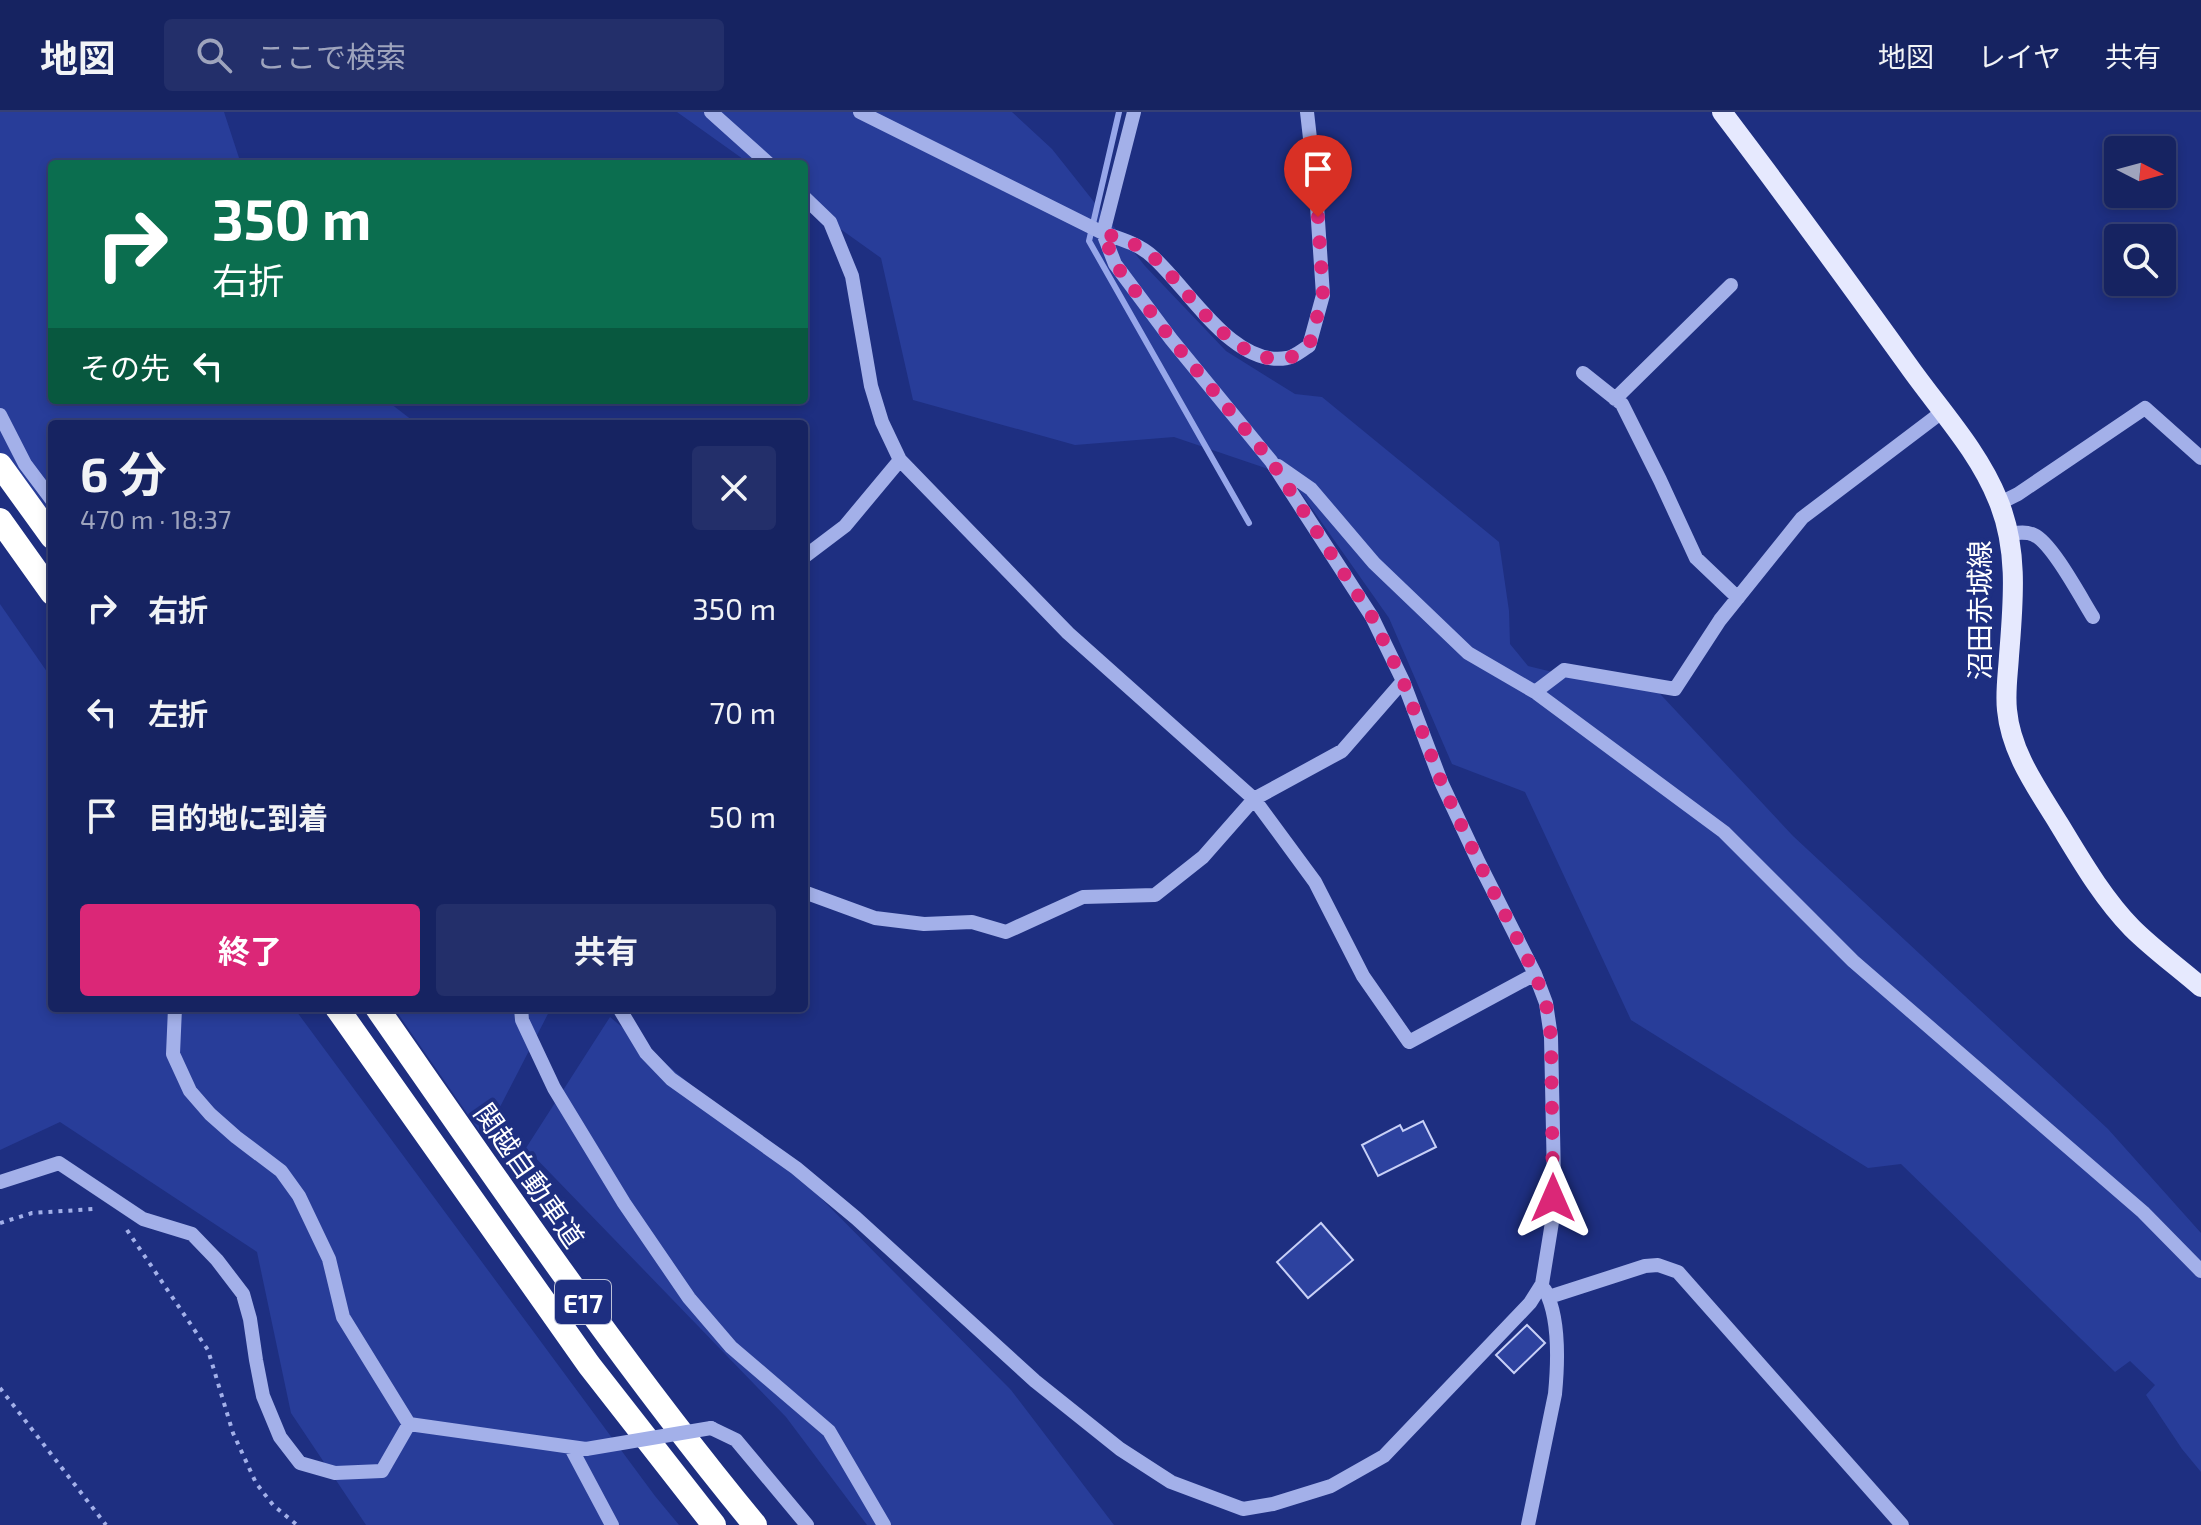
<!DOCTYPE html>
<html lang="ja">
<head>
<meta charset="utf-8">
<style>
  body { margin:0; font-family:"Exo 2","Noto Sans JP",sans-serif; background:#232f6a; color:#f1f3f6; height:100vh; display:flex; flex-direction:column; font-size:30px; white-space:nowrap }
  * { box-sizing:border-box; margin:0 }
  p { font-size:26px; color:#9ea4bd }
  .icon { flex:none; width:44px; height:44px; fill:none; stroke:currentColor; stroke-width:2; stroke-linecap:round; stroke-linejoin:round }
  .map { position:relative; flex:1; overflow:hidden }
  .sheet { position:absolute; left:48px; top:308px; width:760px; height:592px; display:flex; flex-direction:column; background:#162361; border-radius:8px; box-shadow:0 4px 12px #0003,0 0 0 2px #354076 }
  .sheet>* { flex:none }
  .guide { position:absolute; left:48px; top:48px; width:760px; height:244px; border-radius:8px; box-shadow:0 4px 12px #0003,0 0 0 2px #354076; background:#0b6e4f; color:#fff; overflow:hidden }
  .needle { width:52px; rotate:96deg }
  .tools { position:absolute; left:2104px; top:24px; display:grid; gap:16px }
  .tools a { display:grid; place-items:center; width:72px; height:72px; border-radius:8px; background:#162361; box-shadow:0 4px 12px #0003,0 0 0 2px #354076; font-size:40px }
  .pin { position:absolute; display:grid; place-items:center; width:68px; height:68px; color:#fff; margin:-82px -34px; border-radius:50% 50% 50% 0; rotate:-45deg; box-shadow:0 0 8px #0007 }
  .pin .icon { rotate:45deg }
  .me { position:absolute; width:88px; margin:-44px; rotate:0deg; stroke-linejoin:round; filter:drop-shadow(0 0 6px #0008) }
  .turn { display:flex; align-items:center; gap:28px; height:168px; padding:0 32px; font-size:36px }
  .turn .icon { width:104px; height:104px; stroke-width:2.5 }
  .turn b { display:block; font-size:56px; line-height:68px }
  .then { display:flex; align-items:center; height:76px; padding:0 32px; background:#0003; gap:16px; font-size:30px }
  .round { display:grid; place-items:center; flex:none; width:84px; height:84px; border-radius:8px; background:#232f6a }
  .head { display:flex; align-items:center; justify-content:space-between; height:136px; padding:0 32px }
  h1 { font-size:48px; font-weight:700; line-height:60px }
  .primary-button { display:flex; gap:16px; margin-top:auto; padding:16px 32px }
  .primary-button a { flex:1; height:92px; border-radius:8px; background:#db2777; color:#fff; font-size:32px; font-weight:700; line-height:92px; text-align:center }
  .primary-button a+a { background:#232f6a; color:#f1f3f6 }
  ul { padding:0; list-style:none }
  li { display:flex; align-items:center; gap:24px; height:104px; padding:0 32px }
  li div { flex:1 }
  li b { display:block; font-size:30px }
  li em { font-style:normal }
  header { display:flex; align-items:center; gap:48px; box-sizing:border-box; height:112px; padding:0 40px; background:#162361; border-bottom:2px solid #354076 }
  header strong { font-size:38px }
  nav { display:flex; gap:44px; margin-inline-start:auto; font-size:28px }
  .search { width:560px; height:72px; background:#232f6a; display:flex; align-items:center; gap:20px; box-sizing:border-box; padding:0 28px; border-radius:8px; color:#9ea4bd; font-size:30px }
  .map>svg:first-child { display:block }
  .green { fill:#283d99 }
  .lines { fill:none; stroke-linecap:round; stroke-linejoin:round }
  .stream { stroke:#97a7ea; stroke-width:6 }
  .building { fill:#2d429f; stroke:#c8d0f7; stroke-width:2 }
  .path { stroke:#a3b0e9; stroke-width:4; stroke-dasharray:4 6; stroke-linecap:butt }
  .minor { stroke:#a3b0e9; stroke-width:14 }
  .major { stroke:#e6e9fe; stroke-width:20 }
  .highway { stroke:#fff; stroke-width:24 }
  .minor-bridge { stroke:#a3b0e9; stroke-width:14 }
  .route { stroke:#db2777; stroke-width:14; stroke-dasharray:0 25.2 }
  .labels { text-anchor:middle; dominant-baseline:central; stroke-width:8; stroke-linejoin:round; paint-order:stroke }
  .shield { fill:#1e2f81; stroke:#bcc1d9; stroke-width:2 }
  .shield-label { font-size:26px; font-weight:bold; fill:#fff }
  .street-label { font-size:28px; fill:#fff; stroke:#1e2f81 }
</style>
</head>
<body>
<header>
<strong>地図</strong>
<div class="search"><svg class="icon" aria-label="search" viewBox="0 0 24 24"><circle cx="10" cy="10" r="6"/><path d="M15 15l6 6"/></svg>ここで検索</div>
<nav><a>地図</a><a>レイヤ</a><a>共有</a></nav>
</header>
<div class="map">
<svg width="2201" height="1413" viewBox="0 0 2201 1413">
  <rect width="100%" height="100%" fill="#1e2f81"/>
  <path class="green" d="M0 0H224L241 52H52V288H386L417 312H52V429L0 367Z
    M677 0H1012L1052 37 1145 154 1226 239 1295 282 1322 285 1499 430 1509 499 1510 532 1528 554 1589 569H1648L1793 724 2108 1017 2201 1121V1360L2182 1337 2146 1283 2155 1273 2130 1249 2115 1260 1901 1052 1868 1056 1631 908 1525 680 1452 652 1389 506 1289 364 1174 325 1075 333 913 288 881 146 804 91V52H750Z
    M0 492 52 567V896H294L655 1384 679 1413H366L291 1301 257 1140 60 1010 0 1038Z
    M394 896H551L484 1026Z
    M610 905 795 1060 1011 1278 1114 1413H867L786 1305 526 1036Z"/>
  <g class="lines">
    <path class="stream" d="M1119 0 1089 129 1249 411"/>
  </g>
  <path class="building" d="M1423 1009 1436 1035 1378 1064 1362 1033 1400 1013 1403 1019Z
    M1321 1111 1353 1148 1308 1186 1277 1150Z
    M1527 1213 1545 1231 1514 1261 1496 1243Z"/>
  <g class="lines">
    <path class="path" d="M0 1111 32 1101 94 1097
      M127 1118 208 1238 233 1321 256 1371 273 1393 297 1413
      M0 1276 106 1413"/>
    <path class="minor" d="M711 0 769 52
      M860 0 1103 121C1121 127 1139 132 1153 145 1189 177 1233 256 1287 246 1295 245 1302 238 1309 234L1323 183 1316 79 1307 0
      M804 85 830 110 852 164 871 274 882 310 900 348 1068 521 1254 687 1315 770 1363 864 1409 930 1535 862
      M1583 261 1622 292 1660 368 1696 446 1738 486
      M1615 287 1731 173
      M0 303 25 352 52 388
      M1278 354 1311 377 1374 451 1468 541 1535 580 1724 720 1853 849 2143 1100 2201 1159
      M2000 391 2018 382 2145 296 2201 346
      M2008 422C2016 421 2026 419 2034 423 2052 431 2081 486 2093 505
      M804 445 845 414 900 348
      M1535 580 1564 558 1675 577 1720 508 1802 406 1942 300
      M804 780 875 806 924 812 972 810 1006 820 1083 785 1155 783 1203 745 1254 687 1342 639 1403 569
      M175 896 173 942 190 979 210 1002 236 1025 281 1059 299 1084 329 1147 343 1205 409 1312 586 1337
      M521 896 522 908 554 976 624 1091 689 1186 731 1235 829 1319 884 1413
      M619 896 646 941 671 967 796 1056 856 1106 1035 1269 1120 1337 1171 1370 1243 1397 1273 1392 1331 1374 1384 1344 1530 1191 1542 1172 1553 1104 1554 1067 1551 925 1546 891 1535 862 1479 751 1442 672 1403 569 1372 505 1271 349 1171 227 1115 152 1103 121 1134 0
      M0 1070 59 1051 143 1107 192 1122 217 1148 243 1182 250 1207 256 1248 263 1284 280 1325 300 1351 335 1361 382 1359 409 1312
      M1549 1185 1645 1154 1658 1153 1678 1160 1902 1413
      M711 1316 736 1328 807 1413
      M571 1336 612 1413
      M1528 1413 1555 1282C1558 1251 1560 1206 1545 1178"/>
    <path class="major" d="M1722 0C1785 83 1847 168 1908 253 1939 297 1978 338 1998 388 2019 438 2013 492 2009 544 2008 562 2005 580 2007 598 2011 641 2037 676 2059 712 2081 748 2102 785 2132 816 2153 837 2178 855 2201 875"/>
    <path class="highway" d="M0 353 52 425
      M0 408 52 481
      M337 896 589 1253 714 1413
      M377 896C499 1071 619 1248 755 1413"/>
    <path class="minor-bridge" d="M586 1337 711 1316"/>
  </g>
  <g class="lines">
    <path class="route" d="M1318 105 1323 183 1309 234C1303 238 1295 245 1287 246 1233 256 1189 177 1153 145 1139 132 1121 127 1103 121L1115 152 1171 227 1271 349 1372 505 1403 569 1442 672 1479 751 1535 862 1546 891 1551 925 1553 1086"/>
  </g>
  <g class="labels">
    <rect class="shield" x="555" y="1168" width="56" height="44" rx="6"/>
    <g class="shield-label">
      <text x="583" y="1190">E17</text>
    </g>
    <g class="street-label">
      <text transform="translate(1979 498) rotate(-90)">沼田赤城線</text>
      <text transform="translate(530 1063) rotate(55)">関越自動車道</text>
    </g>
  </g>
</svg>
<div class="tools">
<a><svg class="needle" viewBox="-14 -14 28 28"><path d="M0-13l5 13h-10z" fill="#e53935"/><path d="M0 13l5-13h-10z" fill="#9ea4bd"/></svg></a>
<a><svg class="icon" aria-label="search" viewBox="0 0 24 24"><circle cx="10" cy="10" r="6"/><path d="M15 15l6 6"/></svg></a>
</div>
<div class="pin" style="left:1318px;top:105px;background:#d93025"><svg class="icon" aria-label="arrive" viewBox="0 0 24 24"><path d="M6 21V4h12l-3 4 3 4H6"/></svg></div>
<svg class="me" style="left:1553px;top:1086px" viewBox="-20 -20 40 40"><path d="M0-17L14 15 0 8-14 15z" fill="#db2777" stroke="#fff" stroke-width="4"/></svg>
<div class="guide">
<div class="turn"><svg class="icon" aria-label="right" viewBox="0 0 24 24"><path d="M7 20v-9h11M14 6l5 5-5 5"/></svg><div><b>350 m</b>右折</div></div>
<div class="then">その先<svg class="icon" aria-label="left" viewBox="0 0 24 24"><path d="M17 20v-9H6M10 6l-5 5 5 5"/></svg></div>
</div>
<section class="sheet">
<div class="head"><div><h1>6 分</h1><p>470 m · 18:37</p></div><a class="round"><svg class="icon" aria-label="close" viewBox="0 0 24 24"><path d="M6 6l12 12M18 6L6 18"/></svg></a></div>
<ul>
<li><svg class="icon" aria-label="right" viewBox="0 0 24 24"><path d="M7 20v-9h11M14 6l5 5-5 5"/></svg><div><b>右折</b></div><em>350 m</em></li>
<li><svg class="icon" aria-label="left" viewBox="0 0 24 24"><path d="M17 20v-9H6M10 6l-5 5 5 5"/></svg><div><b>左折</b></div><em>70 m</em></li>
<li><svg class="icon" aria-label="arrive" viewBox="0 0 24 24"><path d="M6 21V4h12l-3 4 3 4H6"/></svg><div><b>目的地に到着</b></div><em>50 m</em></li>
</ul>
<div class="primary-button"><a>終了</a><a>共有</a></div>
</section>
</div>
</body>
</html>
